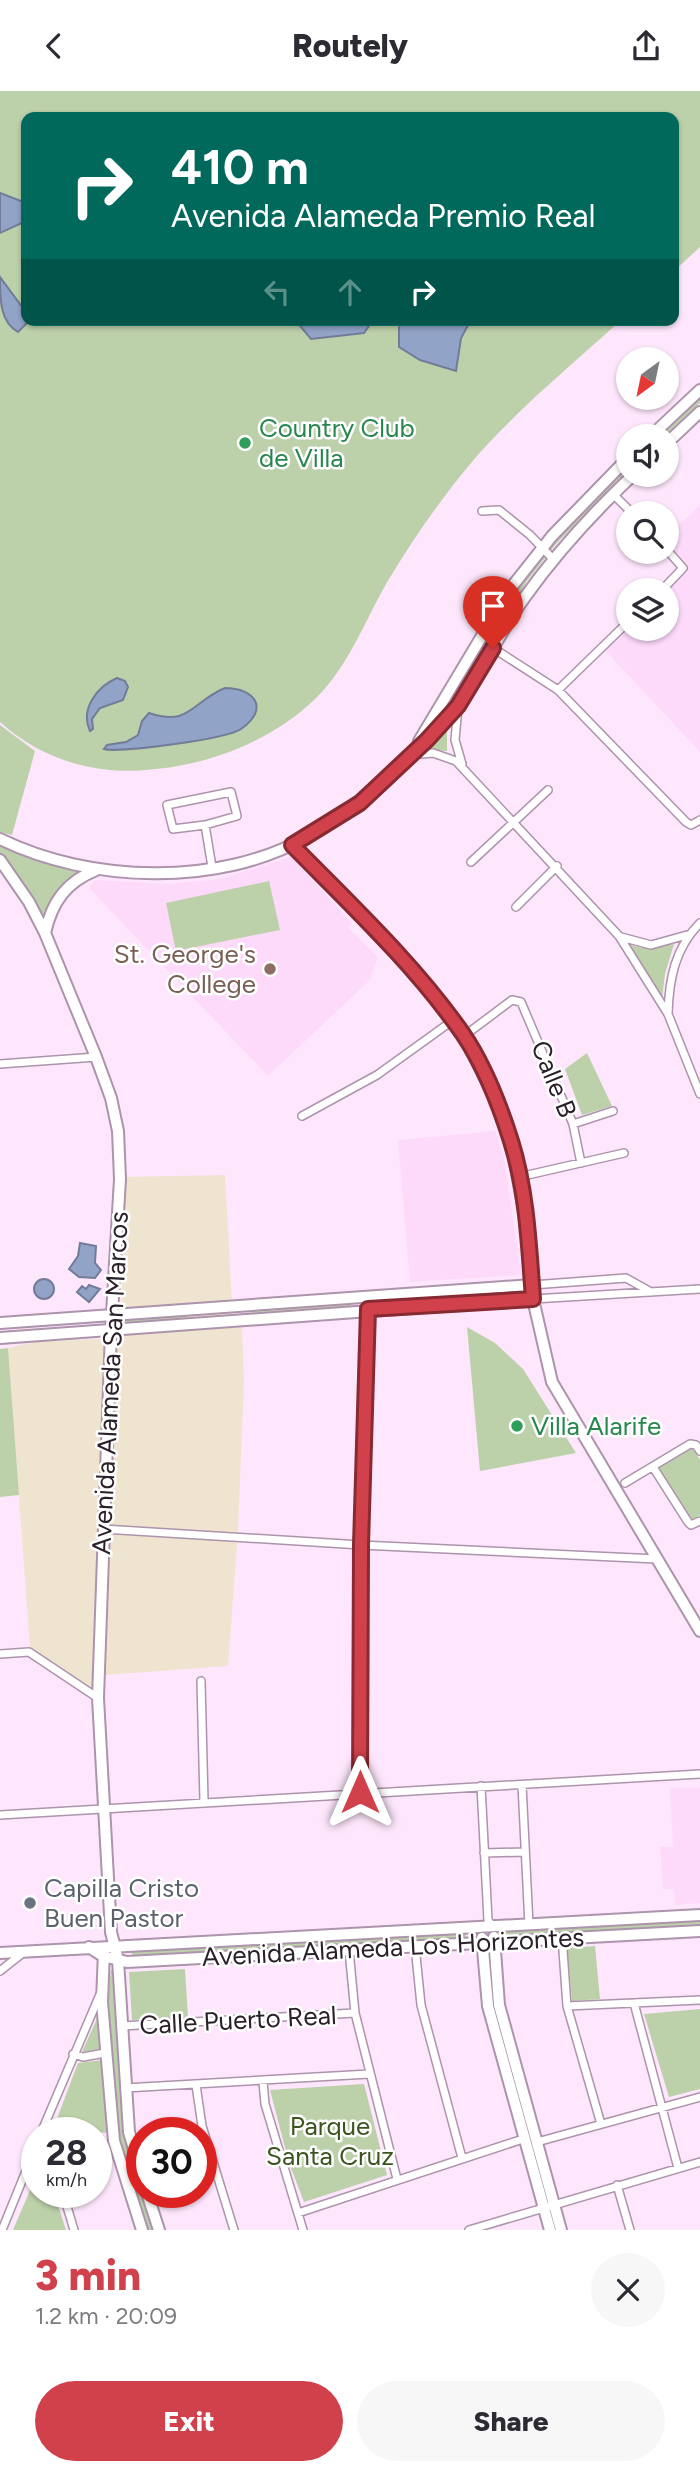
<!DOCTYPE html>
<html lang="en">
<head>
<meta charset="utf-8">
<style>
  body { margin:0; font-family:Figtree,sans-serif; background:#f7f7f7; color:#2b2b33; height:100vh; display:flex; flex-direction:column; font-size:26px; white-space:nowrap }
  * { box-sizing:border-box; margin:0 }
  p { font-size:23px; color:#7c7c81 }
  .icon { flex:none; width:38px; height:38px; fill:none; stroke:currentColor; stroke-width:2; stroke-linecap:round; stroke-linejoin:round }
  .map { position:relative; height:2139px; overflow:hidden }
  .sheet { display:flex; flex-direction:column; background:#fff; flex:1 }
  .sheet>* { flex:none }
  .guide { position:absolute; left:21px; top:21px; width:658px; height:214px; border-radius:14px; box-shadow:0 2px 5px #0004; background:#00695c; color:#fff; overflow:hidden }
  .needle { width:46px; rotate:213deg }
  .buttons { position:absolute; left:616px; top:256px; display:grid; gap:14px }
  .buttons a { display:grid; place-items:center; width:63px; height:63px; border-radius:50%; background:#fff; box-shadow:0 2px 5px #0004; font-size:35px }
  .speed { position:absolute; left:21px; top:2026px; display:flex; gap:14px; font-size:35px; font-weight:700; text-align:center }
  .speed>* { display:grid; place-content:center; width:91px; height:91px; border-radius:50%; background:#fff; box-shadow:0 2px 5px #0004; line-height:1 }
  .speed small { font-size:18px; font-weight:400 }
  .speed .limit { border:10px solid #d22; background:#fff; color:#111 }
  .pin { position:absolute; display:grid; place-items:center; width:60px; height:60px; color:#fff; margin:-72px -30px; border-radius:50% 50% 50% 0; rotate:-45deg; box-shadow:0 0 7px #0007 }
  .pin .icon { rotate:45deg }
  .me { position:absolute; width:77px; margin:-38px; rotate:0deg; stroke-linejoin:round; filter:drop-shadow(0 0 5px #0008) }
  .turn { display:flex; align-items:center; gap:24px; height:147px; padding:0 35px; font-size:32px }
  .turn .icon { width:91px; height:91px; stroke-width:2.5 }
  .turn b { display:block; font-size:49px; line-height:60px }
  .lanes { display:flex; align-items:center; height:66px; padding:0 35px; background:#0003; justify-content:center; gap:35px; direction:ltr }
  .lanes .off { opacity:.35 }
  .round { display:grid; place-items:center; flex:none; width:74px; height:74px; border-radius:37px; background:#f7f7f7 }
  .headline { display:flex; align-items:center; justify-content:space-between; height:119px; padding:0 35px }
  h1 { font-size:42px; font-weight:800; line-height:52px; color:#d1414c }
  .button { display:flex; gap:14px; margin-top:auto; padding:14px 35px }
  .button a { flex:1; height:80px; border-radius:42px; background:#d1414c; color:#fff; font-size:28px; font-weight:800; line-height:80px; text-align:center }
  .button a+a { background:#f7f7f7; color:#2b2b33 }
  header { display:flex; justify-content:space-between; align-items:center; height:91px; padding:0 35px; background:#fff; font-size:32px; font-weight:800 }
  .map>svg:first-child { display:block }
  .built { fill:#fddafa }
  .industrial { fill:#efe4cf }
  .green { fill:#bcd0aa }
  .water { fill:#91a3c7; stroke:#727c98; stroke-width:2 }
  .lines { fill:none; stroke-linecap:round; stroke-linejoin:round }
  .street-casing { stroke:#ad93ab; stroke-width:10 }
  .secondary-casing { stroke:#ad93ab; stroke-width:14 }
  .street { stroke:#fff; stroke-width:7 }
  .secondary { stroke:#fff; stroke-width:10 }
  .route-casing { stroke:#882a31; stroke-width:18 }
  .route { stroke:#d1414c; stroke-width:12 }
  .leisure-dot { fill:#2e9e5b; stroke:#fff; stroke-width:2.5 }
  .education-dot { fill:#8d6e63; stroke:#fff; stroke-width:2.5 }
  .worship-dot { fill:#6b7280; stroke:#fff; stroke-width:2.5 }
  .labels { text-anchor:middle; dominant-baseline:central; stroke-width:5; stroke-linejoin:round; paint-order:stroke }
  .leisure-label { font-size:26px; fill:#27864d; stroke:#fff; text-anchor:start }
  .education-label { font-size:26px; fill:#785e54; stroke:#fff; text-anchor:end }
  .street-label { font-size:26px; fill:#2b202a; stroke:#fff }
  .worship-label { font-size:26px; fill:#5b616d; stroke:#fff; text-anchor:start }
  .park-label { font-size:26px; fill:#3b541d; stroke:#fff }
</style>
</head>
<body>
<header><svg class="icon" aria-label="back" viewBox="0 0 24 24"><path d="M15 5l-7 7 7 7"/></svg>Routely<svg class="icon" aria-label="share" viewBox="0 0 24 24"><path d="M12 15V3M7 8l5-5 5 5M5 13v7h14v-7"/></svg></header>
<div class="map">
<svg width="700" height="2139" viewBox="0 0 700 2139">
  <rect width="100%" height="100%" fill="#fee7fc"/>
  <path class="built" d="M700 414V661L602 556 628 530V537H667V499L682 478 667 460V445Z
    M291 766 352 832 348 837 378 866 370 889 268 985 89 797 95 789 168 793 220 788Z
    M495 1040 504 1065 521 1184 410 1191 398 1049Z
    M670 1697H700V1812L675 1814 674 1798H663L660 1756H673Z"/>
  <path class="industrial" d="M225 1084 233 1233 242 1237 244 1290 238 1440 228 1575 105 1584 90 1596 30 1556 8 1257 33 1251 121 1247 124 1086Z"/>
  <path class="green" d="M0 0H700V156L674 180V26H26V229H621C571 275 515 320 471 372 440 409 411 451 386 493 364 532 347 578 314 609 270 651 206 675 146 679 92 684 40 667 0 631Z
    M700 303V312L665 345H656Z
    M628 371V379L556 453 527 490 452 612 439 625 517 495 586 411Z
    M447 633V660L420 658Z
    M0 634 35 660 12 744 0 741Z
    M0 754 36 770 78 781 55 804 43 827 0 765Z
    M269 790 280 839 176 860 166 812Z
    M674 853 665 883 662 908 628 857 629 854 644 857Z
    M587 962 612 1015 582 1024 565 978Z
    M350 1210 351 1215 252 1222V1216Z
    M186 1222 187 1228 123 1233V1228Z
    M467 1236 495 1252 523 1278 576 1362 480 1380Z
    M8 1257 19 1404 0 1406V1258Z
    M689 1357 694 1359 700 1369V1424L693 1428 689 1427 659 1379 661 1375Z
    M700 1828V1836L500 1847V1839Z
    M466 1840V1848L132 1867V1859Z
    M595 1855 600 1908 572 1910 567 1857Z
    M185 1878 188 1926 132 1929 129 1881Z
    M111 1879H115L129 2052 155 2139H147L120 2048 108 1904Z
    M700 1918V1998L669 2006 644 1923Z
    M99 1923 100 1958 82 1961Z
    M102 1969 108 2042 53 2038 78 1972Z
    M364 1993 387 2084 304 2111 289 2072 270 1999Z
    M37 2083V2102H54L66 2139H13Z"/>
  <path class="water" d="M0 102 26 112V130L0 142Z
    M0 186 25 220 26 229H30L18 241C0 231 0 209 0 186Z
    M295 229H373L364 242 311 248Z
    M403 229H471L461 247 456 280 420 269 399 256V236Z
    M117 587 125 590 128 596 123 609 100 617 92 628 93 638 90 640C80 619 96 596 117 587Z
    M225 597C255 597 270 618 241 638 227 648 120 662 104 658L107 654 126 651 138 644 142 630 149 622C190 636 191 611 225 597Z
    M80 1152 96 1155 95 1172 101 1179 95 1187 79 1186 69 1178 78 1165Z
    M34 1198a10 10 0 1 1 20 0a10 10 0 1 1-20 0Z
    M89 1194 100 1198 89 1211 77 1201 82 1195 86 1198Z"/>
  <g class="lines">
    <defs>
      <path id="street" d="M613 403 632 422
        M482 420 499 419 530 444 553 468
        M662 499 683 477 667 459
        M493 557 558 599 686 731 691 734 700 729
        M558 599 628 531
        M458 616 455 649 462 673
        M410 664 433 662 456 670 619 845 668 923 700 1003
        M205 734 237 725 231 701 167 714 173 738 205 734 212 776
        M471 771 548 699
        M516 816 557 775
        M621 846 651 854 687 844
        M668 923C669 888 675 857 700 832
        M464 945 512 909 521 911 573 1033 581 1072
        M0 973 96 966
        M302 1025 377 984 452 930
        M573 1033 613 1020
        M519 1086 624 1062
        M532 1194 626 1187 651 1201
        M533 1208 700 1198
        M653 1376 688 1431 691 1434 700 1430
        M625 1392 690 1353 696 1354 700 1360
        M103 1438 361 1454 657 1468
        M0 1563 29 1561 98 1607
        M201 1590 204 1710
        M522 1694 529 1834
        M481 1695 488 1829 493 1836
        M360 1701 361 1454 368 1206
        M0 1724 700 1683
        M484 1762 525 1761
        M562 1846 567 1915 601 2033
        M415 1855 421 1914 462 2067
        M349 1859 355 1922 397 2088
        M0 1880 24 1861
        M634 1912 678 2077
        M567 1915 700 1909
        M121 1935 355 1922
        M73 1963 83 1966 105 1962
        M263 1991 265 2013 303 2139
        M196 1994 202 2035 234 2139
        M125 1997 369 1983
        M41 2042 101 1901
        M537 2051 700 2006
        M617 2094 630 2139
        M63 2102 74 2139
        M298 2122 523 2048
        M2 2139 37 2053
        M469 2139 700 2071"/>
      <path id="secondary" d="M651 345 700 299
        M667 352 700 321
        M419 650 510 498 552 445 628 367
        M0 748C90 792 219 796 307 746 345 725 375 697 406 667 424 650 444 635 458 614 483 580 500 540 525 506 557 461 594 421 634 383
        M292 754 418 886 464 945 492 1001 511 1050 528 1141 533 1208 552 1291 700 1540
        M0 769 29 811 45 842 96 966 111 1007 118 1040 120 1088 111 1240 98 1607 111 1841 118 1869 129 2041 142 2085
        M45 842C52 811 66 791 96 779
        M0 1232 532 1194
        M0 1247 533 1208
        M494 1846 499 1914 561 2139
        M482 1847 488 1915 550 2139
        M89 1856 103 1865 127 1871 700 1840
        M104 1860 102 1911 114 2050 142 2139
        M0 1862 700 1824
        M147 2102 159 2139"/>
    </defs>
    <use href="#street" class="street-casing"/>
    <use href="#secondary" class="secondary-casing"/>
    <use href="#street" class="street"/>
    <use href="#secondary" class="secondary"/>
  </g>
  <g class="lines">
    <defs>
      <path id="route" d="M360 1701 361 1454 368 1218 533 1208C529 1155 527 1101 511 1050 500 1015 484 974 463 943 415 874 351 814 292 754L360 712 427 649 458 615 493 557"/>
    </defs>
    <use href="#route" class="route-casing"/>
    <use href="#route" class="route"/>
  </g>
  <g class="leisure-dot">
    <circle cx="245" cy="352" r="7"/>
    <circle cx="517" cy="1335" r="7"/>
  </g>
  <circle class="education-dot" cx="270" cy="878" r="7"/>
  <circle class="worship-dot" cx="30" cy="1812" r="7"/>
  <g class="labels">
    <g class="leisure-label">
      <text x="259" y="337">Country Club<tspan x="259" dy="30">de Villa</tspan></text>
      <text x="531" y="1335">Villa Alarife</text>
    </g>
    <g class="education-label">
      <text x="256" y="863">St. George's<tspan x="256" dy="30">College</tspan></text>
    </g>
    <g class="street-label">
      <text transform="translate(554 988) rotate(68)">Calle B</text>
      <text transform="translate(110 1292) rotate(-87)">Avenida Alameda San Marcos</text>
      <text transform="translate(393 1856) rotate(-3)">Avenida Alameda Los Horizontes</text>
      <text transform="translate(238 1929) rotate(-3)">Calle Puerto Real</text>
    </g>
    <g class="worship-label">
      <text x="44" y="1797">Capilla Cristo<tspan x="44" dy="30">Buen Pastor</tspan></text>
    </g>
    <g class="park-label">
      <text x="330" y="2035">Parque<tspan x="330" dy="30">Santa Cruz</tspan></text>
    </g>
  </g>
</svg>
<div class="buttons">
<a><svg class="needle" viewBox="-14 -14 28 28"><path d="M0-13l5 13h-10z" fill="#e53935"/><path d="M0 13l5-13h-10z" fill="#7c7c81"/></svg></a>
<a><svg class="icon" aria-label="sound" viewBox="0 0 24 24"><path d="M4 9h4l5-4v14l-5-4H4zM17 9q2 3 0 6"/></svg></a>
<a><svg class="icon" aria-label="search" viewBox="0 0 24 24"><circle cx="10" cy="10" r="6"/><path d="M15 15l6 6"/></svg></a>
<a><svg class="icon" aria-label="layers" viewBox="0 0 24 24"><path d="M12 4l9 5-9 5-9-5zM3 14l9 5 9-5"/></svg></a>
</div>
<div class="speed"><div>28<small>km/h</small></div><div class="limit">30</div></div>
<div class="pin" style="left:493px;top:557px;background:#d93025"><svg class="icon" aria-label="arrive" viewBox="0 0 24 24"><path d="M6 21V4h12l-3 4 3 4H6"/></svg></div>
<svg class="me" style="left:360px;top:1701px" viewBox="-20 -20 40 40"><path d="M0-17L14 15 0 8-14 15z" fill="#d1414c" stroke="#fff" stroke-width="4"/></svg>
<div class="guide">
<div class="turn"><svg class="icon" aria-label="right" viewBox="0 0 24 24"><path d="M7 20v-9h11M14 6l5 5-5 5"/></svg><div><b>410 m</b>Avenida Alameda Premio Real</div></div>
<div class="lanes"><svg class="icon off" aria-label="left" viewBox="0 0 24 24"><path d="M17 20v-9H6M10 6l-5 5 5 5"/></svg><svg class="icon off" aria-label="ahead" viewBox="0 0 24 24"><path d="M12 20V5M6 11l6-6 6 6"/></svg><svg class="icon" aria-label="right" viewBox="0 0 24 24"><path d="M7 20v-9h11M14 6l5 5-5 5"/></svg></div>
</div>
</div>
<section class="sheet">
<div class="headline"><div><h1>3 min</h1><p>1.2 km · 20:09</p></div><a class="round"><svg class="icon" aria-label="close" viewBox="0 0 24 24"><path d="M6 6l12 12M18 6L6 18"/></svg></a></div>
<div class="button"><a>Exit</a><a>Share</a></div>
</section>
</body>
</html>
